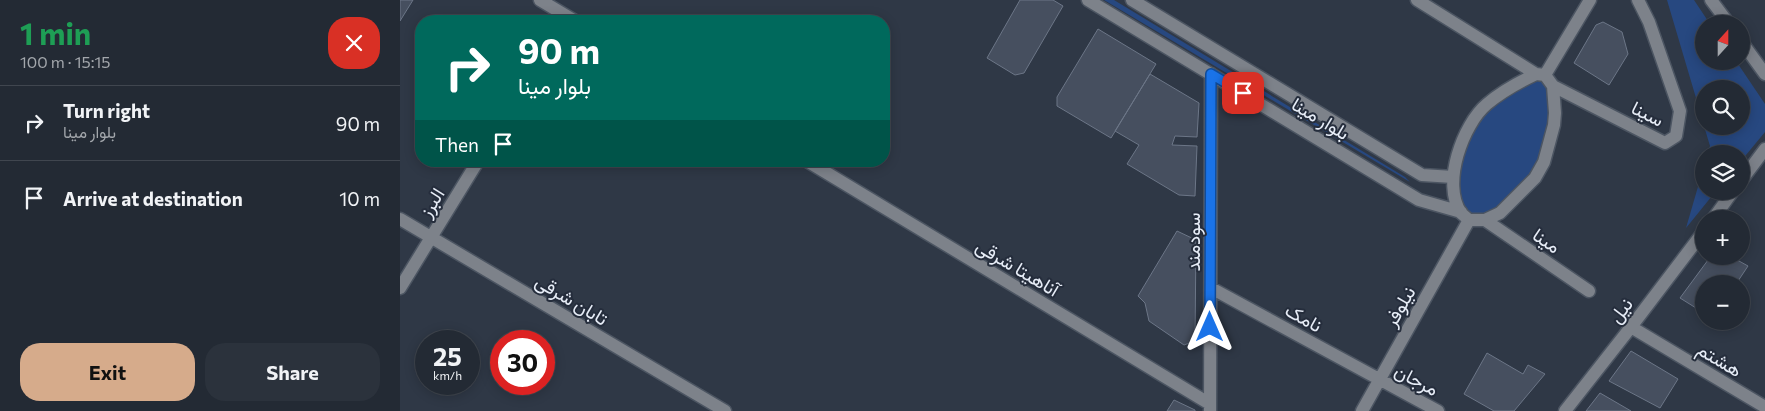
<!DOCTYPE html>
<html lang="en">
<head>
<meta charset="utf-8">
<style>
  body { margin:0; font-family:Commissioner,Vazirmatn,sans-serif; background:#2b323c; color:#f1f3f6; height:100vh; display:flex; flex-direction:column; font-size:19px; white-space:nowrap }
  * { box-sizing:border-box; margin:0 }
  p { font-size:16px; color:#a3a7ac }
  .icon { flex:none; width:28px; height:28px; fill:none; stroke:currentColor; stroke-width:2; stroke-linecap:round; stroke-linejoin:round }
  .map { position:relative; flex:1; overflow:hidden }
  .drawer { display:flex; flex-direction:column; background:#232a34; width:400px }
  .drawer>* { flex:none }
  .top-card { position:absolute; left:15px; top:15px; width:475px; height:152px; border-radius:20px; box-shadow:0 2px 12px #0003,0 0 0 1px #40464f; background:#00695c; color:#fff; overflow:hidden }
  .needle { width:32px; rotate:21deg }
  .tools { position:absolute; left:1295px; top:15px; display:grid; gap:10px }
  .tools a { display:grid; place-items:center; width:55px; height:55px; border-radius:50%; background:#232a34; box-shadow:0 2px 12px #0003,0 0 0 1px #40464f; font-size:25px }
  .speed { position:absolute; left:15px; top:330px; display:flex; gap:10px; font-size:25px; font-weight:700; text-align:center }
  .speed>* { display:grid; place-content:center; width:65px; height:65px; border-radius:50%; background:#232a34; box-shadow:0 2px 12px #0003,0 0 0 1px #40464f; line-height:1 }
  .speed small { font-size:12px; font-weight:400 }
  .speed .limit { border:8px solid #d22; background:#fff; color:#111 }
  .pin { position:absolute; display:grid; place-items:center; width:42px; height:42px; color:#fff; margin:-21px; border-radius:10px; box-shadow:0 2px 8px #0006 }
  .me { position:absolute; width:55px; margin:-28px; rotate:0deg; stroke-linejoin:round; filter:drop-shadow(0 0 4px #0008) }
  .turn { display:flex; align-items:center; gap:18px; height:105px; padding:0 20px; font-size:22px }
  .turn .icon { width:65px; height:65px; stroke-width:2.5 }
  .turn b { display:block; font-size:35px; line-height:42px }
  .then { display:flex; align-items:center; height:48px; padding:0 20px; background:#0003; gap:10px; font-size:19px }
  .round { display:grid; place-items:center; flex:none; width:52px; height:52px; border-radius:20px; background:#2b323c }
  .overview { display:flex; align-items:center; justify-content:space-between; height:85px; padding:0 20px }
  h1 { font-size:30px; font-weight:700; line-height:38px; color:#1e9e55 }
  .primary-button { display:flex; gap:10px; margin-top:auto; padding:10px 20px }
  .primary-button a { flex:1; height:58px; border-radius:20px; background:#d6ab8b; color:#111; font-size:20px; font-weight:700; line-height:58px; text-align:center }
  .primary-button a+a { background:#2b323c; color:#f1f3f6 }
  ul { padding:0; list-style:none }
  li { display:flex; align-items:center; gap:15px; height:75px; padding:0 20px; border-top:1px solid #40464f }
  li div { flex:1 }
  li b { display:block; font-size:19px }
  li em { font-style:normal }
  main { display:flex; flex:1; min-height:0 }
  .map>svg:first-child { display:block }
  .green { fill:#274880 }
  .building { fill:#464f5f; stroke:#6c7687 }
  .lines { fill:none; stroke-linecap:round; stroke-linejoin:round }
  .minor-casing { stroke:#4c5562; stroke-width:15 }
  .minor { stroke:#7d828a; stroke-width:12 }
  .route-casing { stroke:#114b97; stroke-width:12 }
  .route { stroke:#1a73e8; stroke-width:9 }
  .labels { text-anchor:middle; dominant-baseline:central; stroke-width:4; stroke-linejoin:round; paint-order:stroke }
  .street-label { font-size:19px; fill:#e7edf7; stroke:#252d3c }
</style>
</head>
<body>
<main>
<section class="drawer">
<div class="overview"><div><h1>1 min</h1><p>100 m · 15:15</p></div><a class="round" style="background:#d93025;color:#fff"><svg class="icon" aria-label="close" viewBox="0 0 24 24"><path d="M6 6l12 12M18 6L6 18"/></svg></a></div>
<ul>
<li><svg class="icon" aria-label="right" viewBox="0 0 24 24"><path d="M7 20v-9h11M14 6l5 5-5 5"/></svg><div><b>Turn right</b><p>بلوار مینا</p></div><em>90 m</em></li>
<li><svg class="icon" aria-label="arrive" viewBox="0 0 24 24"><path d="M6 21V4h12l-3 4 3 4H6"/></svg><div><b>Arrive at destination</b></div><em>10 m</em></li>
</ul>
<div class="primary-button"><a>Exit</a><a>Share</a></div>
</section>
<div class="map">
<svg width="1365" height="411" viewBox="0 0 1365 411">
  <rect width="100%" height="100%" fill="#2f3846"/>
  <path class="green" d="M704 0H714L1005 177 1010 182Z
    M1267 0H1294L1310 24H1304V61H1336L1365 104V132L1341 161V154H1307L1310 146 1304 126H1341V89H1304V125Z
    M1138 81 1143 82C1150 90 1150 107 1149 118 1147 136 1144 157 1133 172 1129 179 1121 185 1115 191 1110 197 1105 203 1099 208 1071 228 1059 205 1059 179 1059 169 1064 158 1066 149 1075 116 1107 93 1138 81Z
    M1304 166V191H1316L1286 228Z"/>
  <path class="building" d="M0 0H13L0 21Z
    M620 0H653L663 6 624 73 615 75 587 58Z
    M1203 22 1222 32 1228 54 1209 85 1174 63 1196 25Z
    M698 29 756 64 711 138 657 106V97Z
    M750 74 799 103 797 137 775 136 772 145 797 146 795 196 779 195 727 164 739 145 715 131Z
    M777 231 796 240 795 341 784 345 749 321 745 303 738 296Z
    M1311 256H1330L1348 266 1336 284H1304V313L1280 298Z
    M1231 351 1278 379 1260 408 1209 381Z
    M1087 353 1123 374 1128 365 1145 374 1114 411H1094L1064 394Z
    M1200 393 1231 411H1186Z
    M774 400 795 410V411H767Z"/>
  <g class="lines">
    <defs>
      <path id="minor" d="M140 0 175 21
        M688 0 1019 200 1061 212
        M732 0 1022 175 1053 177
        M1017 0 1136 74
        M1311 0 1329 24
        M1341 41 1365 74
        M1136 74 1145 75 1153 86 1155 113 1154 125 1144 162 1135 178 1100 213 1085 220H1069C1067 218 1063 215 1061 213 1041 184 1063 124 1087 104 1101 92 1119 82 1136 74Z
        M1145 75 1190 0
        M1153 86 1265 143 1276 136 1280 111 1249 22 1238 0
        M407 161 810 404
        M1341 181 1365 149
        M0 219 325 411
        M1313 219 1333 191
        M1085 220 1189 291
        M0 288 78 161
        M811 288 1038 411
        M1231 327 1365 407
        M810 411 811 74
        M962 411 1069 220
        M1165 411 1231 327 1304 231"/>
    </defs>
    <use href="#minor" class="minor-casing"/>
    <use href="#minor" class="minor"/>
  </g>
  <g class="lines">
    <defs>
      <path id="route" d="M810 327 811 74 843 93"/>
    </defs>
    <use href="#route" class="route-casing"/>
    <use href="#route" class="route"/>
  </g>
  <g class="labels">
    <g class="street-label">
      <text transform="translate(1248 113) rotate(27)">سینا</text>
      <text transform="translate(921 118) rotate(31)">بلوار مینا</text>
      <text transform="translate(31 202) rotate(-58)">البرز</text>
      <text transform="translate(1147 240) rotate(34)">مینا</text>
      <text transform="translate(792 242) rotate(-90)">سودمند</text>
      <text transform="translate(618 267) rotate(31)">آناهیتا شرقی</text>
      <text transform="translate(172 299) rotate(31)">تابان شرقی</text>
      <text transform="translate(999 306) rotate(-60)">نیلوفر</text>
      <text transform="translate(1220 310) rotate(-53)">نیل</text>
      <text transform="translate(904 317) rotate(29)">نامک</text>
      <text transform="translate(1320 359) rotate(31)">هشتم</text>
      <text transform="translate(1017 379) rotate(28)">مرجان</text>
    </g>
  </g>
</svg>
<div class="tools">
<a><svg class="needle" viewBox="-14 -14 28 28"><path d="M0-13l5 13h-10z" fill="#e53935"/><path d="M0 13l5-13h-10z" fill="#a3a7ac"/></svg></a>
<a><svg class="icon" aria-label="search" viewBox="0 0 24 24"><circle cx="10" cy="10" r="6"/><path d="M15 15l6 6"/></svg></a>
<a><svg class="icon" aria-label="layers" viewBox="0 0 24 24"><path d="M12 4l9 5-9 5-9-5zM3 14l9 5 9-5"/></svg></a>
<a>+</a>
<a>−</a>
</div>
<div class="speed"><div>25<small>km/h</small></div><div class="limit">30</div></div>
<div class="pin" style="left:843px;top:93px;background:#d93025"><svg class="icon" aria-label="arrive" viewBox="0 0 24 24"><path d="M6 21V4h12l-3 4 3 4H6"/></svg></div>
<svg class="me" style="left:810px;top:327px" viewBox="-20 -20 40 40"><path d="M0-17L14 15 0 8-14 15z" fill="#1a73e8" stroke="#fff" stroke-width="4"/></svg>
<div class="top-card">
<div class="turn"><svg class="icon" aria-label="right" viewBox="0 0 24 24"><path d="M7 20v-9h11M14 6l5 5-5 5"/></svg><div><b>90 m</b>بلوار مینا</div></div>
<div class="then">Then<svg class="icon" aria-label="arrive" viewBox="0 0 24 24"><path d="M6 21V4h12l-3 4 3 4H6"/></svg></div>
</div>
</div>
</main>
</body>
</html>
